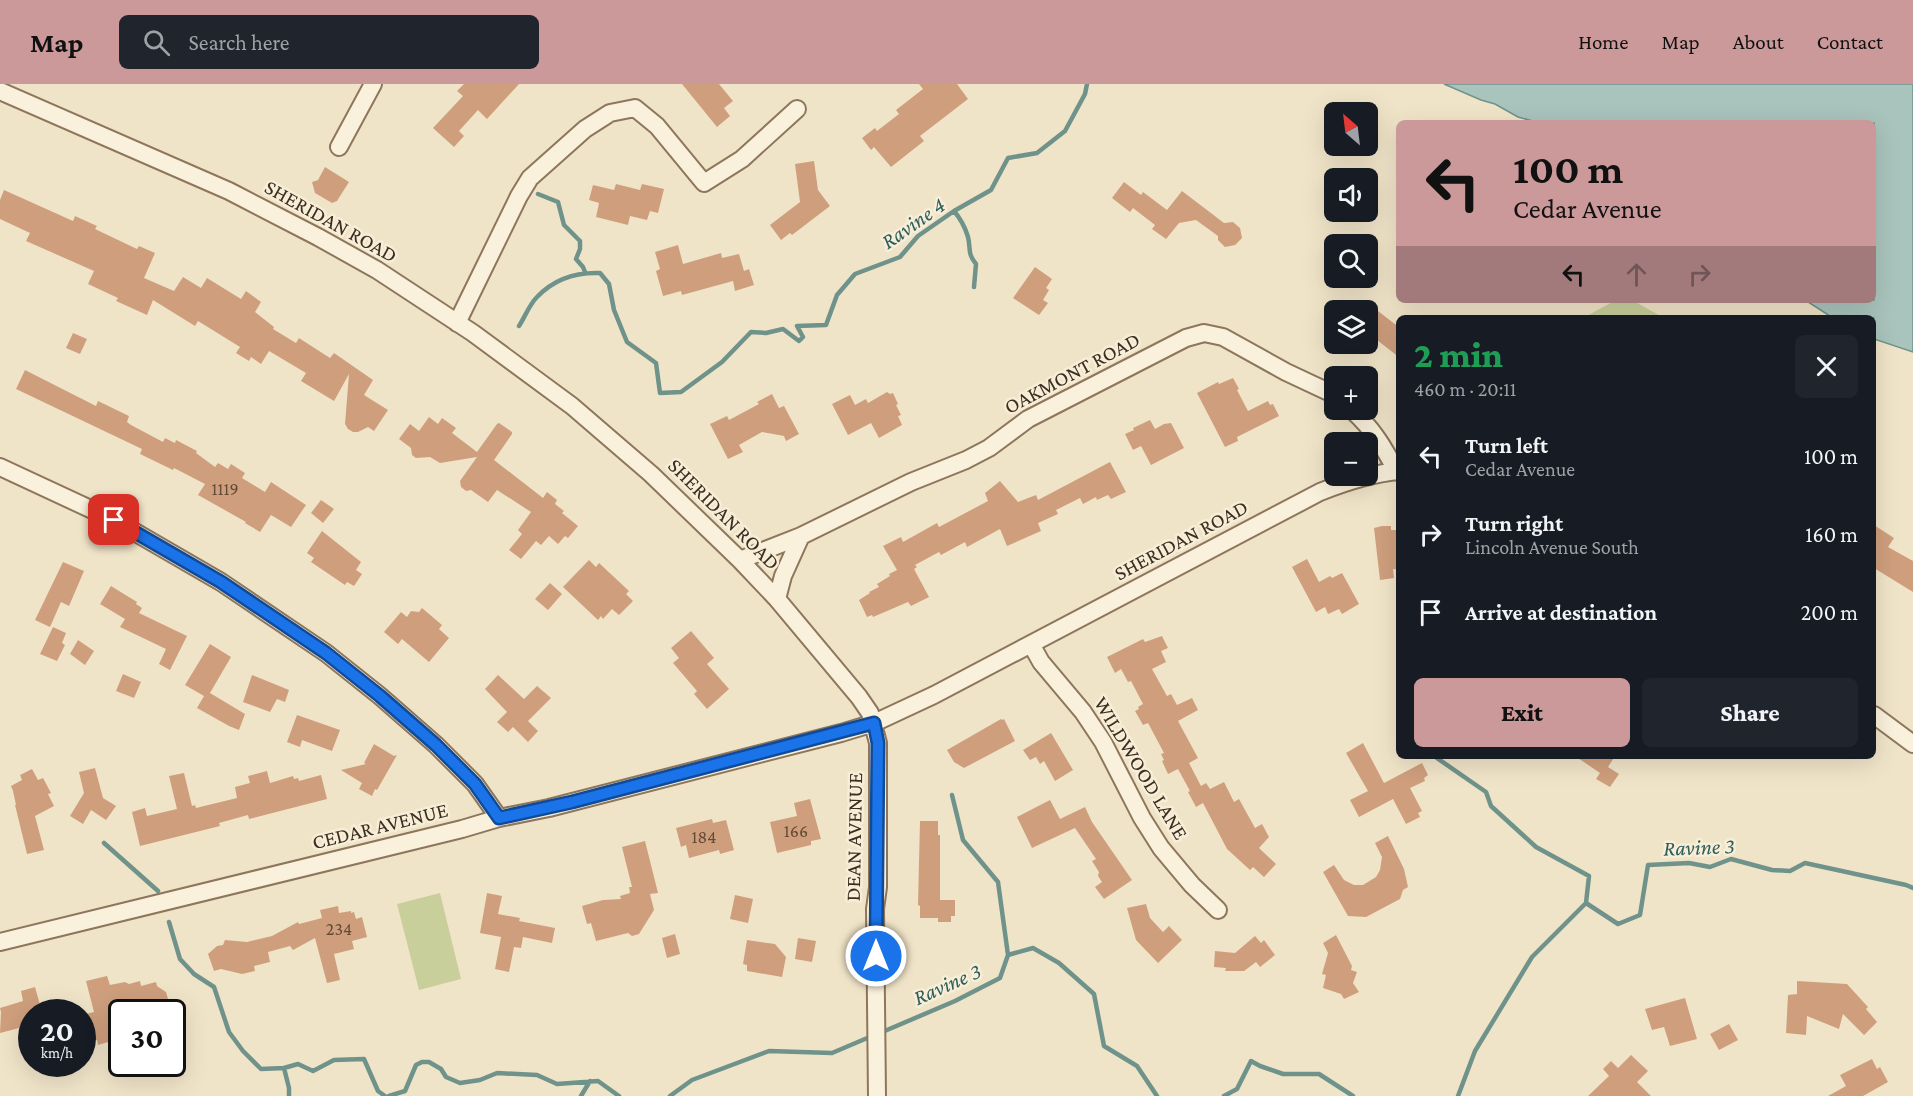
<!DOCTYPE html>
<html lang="en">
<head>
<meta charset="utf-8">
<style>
  body { margin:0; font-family:"Crimson Pro",serif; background:#20242c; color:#f1f3f6; height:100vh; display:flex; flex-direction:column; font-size:22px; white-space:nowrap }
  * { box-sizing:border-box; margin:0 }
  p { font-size:20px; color:#9ea1a6 }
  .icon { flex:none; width:33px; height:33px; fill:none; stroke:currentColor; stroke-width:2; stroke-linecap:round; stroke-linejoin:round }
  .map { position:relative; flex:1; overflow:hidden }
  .sheet { position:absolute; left:1396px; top:231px; width:480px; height:444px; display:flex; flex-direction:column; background:#171b24; border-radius:9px; box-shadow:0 6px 24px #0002 }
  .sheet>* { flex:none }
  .banner { position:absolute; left:1396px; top:36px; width:480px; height:183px; border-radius:9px; box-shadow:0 6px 24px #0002; background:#cc999b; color:#111; overflow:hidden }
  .needle { width:39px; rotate:332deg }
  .controls { position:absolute; left:1324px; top:18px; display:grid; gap:12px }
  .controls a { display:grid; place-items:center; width:54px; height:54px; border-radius:9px; background:#171b24; box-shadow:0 6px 24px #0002; font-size:30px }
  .speed { position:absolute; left:18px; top:915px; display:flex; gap:12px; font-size:30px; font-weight:700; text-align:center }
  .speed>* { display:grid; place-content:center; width:78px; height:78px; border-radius:50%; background:#171b24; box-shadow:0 6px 24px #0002; line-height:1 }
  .speed small { font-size:15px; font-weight:400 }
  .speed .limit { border:3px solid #111; border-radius:9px; background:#fff; color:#111 }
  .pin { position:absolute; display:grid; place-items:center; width:51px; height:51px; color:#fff; margin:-26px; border-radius:12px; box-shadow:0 3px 9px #0006 }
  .me { position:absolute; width:66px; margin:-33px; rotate:0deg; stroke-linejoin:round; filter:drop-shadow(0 0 4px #0008) }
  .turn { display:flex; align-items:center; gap:21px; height:126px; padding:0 18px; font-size:27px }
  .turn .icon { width:78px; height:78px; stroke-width:2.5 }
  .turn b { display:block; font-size:42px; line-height:51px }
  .lanes { display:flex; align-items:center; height:57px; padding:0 18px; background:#0003; justify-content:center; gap:30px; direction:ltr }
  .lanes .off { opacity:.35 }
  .round { display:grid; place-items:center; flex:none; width:63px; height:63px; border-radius:9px; background:#20242c }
  .overview { display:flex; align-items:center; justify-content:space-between; height:102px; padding:0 18px }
  h1 { font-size:36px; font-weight:800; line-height:45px; color:#1e9e55 }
  .cta { display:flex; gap:12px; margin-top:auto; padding:12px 18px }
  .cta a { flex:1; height:69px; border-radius:9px; background:#cc999b; color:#111; font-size:24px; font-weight:800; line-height:69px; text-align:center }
  .cta a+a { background:#20242c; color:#f1f3f6 }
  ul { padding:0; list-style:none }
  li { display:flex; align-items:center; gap:18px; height:78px; padding:0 18px }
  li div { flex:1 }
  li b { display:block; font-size:22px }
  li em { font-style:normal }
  header { display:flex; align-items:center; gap:36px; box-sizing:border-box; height:84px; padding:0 30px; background:#cc999b; color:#111 }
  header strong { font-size:28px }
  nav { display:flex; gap:33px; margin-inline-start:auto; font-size:21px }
  .search { width:420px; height:54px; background:#20242c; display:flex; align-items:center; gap:15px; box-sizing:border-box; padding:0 21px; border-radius:9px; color:#9ea1a6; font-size:22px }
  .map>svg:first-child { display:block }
  .green { fill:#c9cf9b }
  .water { fill:#a9c4bc; stroke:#6f938a; stroke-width:1.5 }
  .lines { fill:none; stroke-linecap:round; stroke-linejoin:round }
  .stream { stroke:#6f938a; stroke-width:4.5 }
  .building { fill:#cf9f7d }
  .minor-casing { stroke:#8d765c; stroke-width:20 }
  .minor { stroke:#faf1dc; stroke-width:16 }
  .route-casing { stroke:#114b97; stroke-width:15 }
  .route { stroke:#1a73e8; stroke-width:10 }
  .labels { text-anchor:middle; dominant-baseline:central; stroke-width:5; stroke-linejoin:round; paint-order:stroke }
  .number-label { font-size:18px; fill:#624a37 }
  .street-label { font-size:21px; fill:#3d2e20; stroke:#f7eed8 }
  .water-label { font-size:22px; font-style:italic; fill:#2f5d5a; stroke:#f7eed8 }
</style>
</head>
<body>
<header>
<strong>Map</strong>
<div class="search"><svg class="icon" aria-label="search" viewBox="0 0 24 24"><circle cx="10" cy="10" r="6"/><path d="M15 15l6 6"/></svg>Search here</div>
<nav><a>Home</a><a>Map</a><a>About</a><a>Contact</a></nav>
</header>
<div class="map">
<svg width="1913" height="1012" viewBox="0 0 1913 1012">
  <rect width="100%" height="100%" fill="#f0e4c8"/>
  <path class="green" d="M1616 216H1632L1664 234H1583Z
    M440 809 461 895 419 906 397 820Z"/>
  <path class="water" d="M1444 0H1913V268L1874 255V234H1833L1805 216H1874V39H1540L1518 33 1495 20 1481 16Z"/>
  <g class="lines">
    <path class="stream" d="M538 110 558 118 564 141 580 157V165L576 175 583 183 585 188
      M954 127C960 134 965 143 968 153 971 165 967 169 976 180L974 203
      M519 242C525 233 529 221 537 213 554 195 575 188 600 189L609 200 614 226 627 258 656 279 660 309 681 308 722 278 751 248 766 249 783 245 799 257 803 253 797 242 826 241 837 211 855 190 900 173 918 152 954 127 991 106 1008 74 1037 69 1065 47 1085 10 1087 0
      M1434 672 1486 708 1491 722 1536 763 1589 792 1586 819
      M952 711 963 756 998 798 1008 871
      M104 759 158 807
      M169 838 180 875 194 890 214 903 229 948 243 967 261 985 284 984
      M880 949 955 917 1000 894 1008 871 1033 864 1059 879 1094 910 1104 962 1137 982 1157 1012
      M289 1012V1004L284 984 298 980 313 987 334 976 364 975 378 1007 385 1012
      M389 1012 405 1007 416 981 422 978H429L441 985 446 993 460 999 480 996 497 989 537 991 557 1000 598 997 619 1012
      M581 1012 590 997
      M670 1012 692 996 769 967 832 969 872 952
      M1224 1012 1237 1005 1251 977 1260 982 1283 990H1319L1353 1012
      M1458 1012 1475 967 1532 873 1586 819 1618 840 1640 831 1648 781 1689 779 1710 783 1731 775 1772 786 1790 787 1805 779 1906 801 1913 804"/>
  </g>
  <path class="building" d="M464 0H519L487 35 478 26 459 47 464 52 454 63 433 44 463 12 457 7Z
    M682 0H719L733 17 724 24 730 32 717 43Z
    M919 0H957L968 15 920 52 924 57 891 83 874 63 871 66 862 54 875 44 877 47 899 30 896 26 923 5Z
    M814 77 818 106 830 122 792 151 790 149 781 156 770 141 800 118 795 80Z
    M325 83 349 98 337 117 332 119 315 109 312 98 318 96Z
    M1124 98 1141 111 1143 108 1167 126 1182 107 1224 139 1233 138 1240 144 1242 154 1235 161 1225 163 1218 156V152L1196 136 1179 139 1166 155 1152 145 1155 141 1133 124 1130 128 1112 114Z
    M616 100 640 106 642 100 664 105 658 129 650 127 647 136 630 132 628 141 596 133 599 119 589 116 593 101 614 106Z
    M4 106 73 137 75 132 97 142 95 145 137 165 139 162 155 169 144 194 174 207 183 193 201 204 207 194 241 215 246 207 261 218 255 228 274 243 273 245 296 259 299 254 330 274 334 269 373 296 364 311 388 326 374 347 368 343 358 348H353L348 345 345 340 349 290 334 317 301 297 306 289 269 267 261 280 251 273 249 277 236 269 240 263 198 237 195 242 153 216 147 231 116 217 118 214 88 200 94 187 26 157 30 149 0 135V116Z
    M678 161 683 180 721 169 722 174 739 170 744 187 749 185 754 201 735 207 733 197 682 211 681 207 663 212 656 187 660 185 655 168Z
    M1035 183 1052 195 1046 204 1049 206 1043 216 1048 219 1039 231 1013 214Z
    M1378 227 1400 244V274L1368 249V240Z
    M73 249 87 255 80 270 66 264Z
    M25 286 96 322 98 317 129 332 127 338 131 341 163 358 165 354 175 359 176 356 197 367 196 369 215 383 218 379 228 385 231 380 245 389 242 394 265 408 271 398 306 421 291 443 271 431 260 448 245 439 246 438 198 411 205 400 174 384 173 386 140 370 142 365 16 305Z
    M1233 294 1239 305 1237 306 1248 327 1268 317 1270 321 1273 320 1279 332 1237 353 1238 357 1225 363 1197 309 1218 298 1219 300Z
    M887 308 890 310 893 309 898 320 896 321 901 331 898 332 902 341 879 354 871 339 848 351 832 320 850 311 855 321 866 315 868 319Z
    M772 310 779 324 784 322 799 350 786 357 784 352 762 348 739 361 743 368 728 375 710 340 727 332 729 336 759 320 757 318Z
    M429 333 438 340 442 334 456 344 452 349 477 368 497 340 499 339 512 348V350L494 376 543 414 547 408 557 416 555 420 564 427 562 429 578 442 568 454 565 452 558 460 549 452 541 461 536 457 521 475 509 466 522 450 518 446 531 428 497 406 488 418 471 406 466 407 461 403 460 397 477 373 440 379 430 373 416 374 412 371 411 364 399 355 410 340 419 347Z
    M1150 336 1155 345 1164 340 1171 339 1184 364 1151 381 1141 362 1133 366 1125 350 1134 346 1133 344Z
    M1110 378 1126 408 1111 415 1108 411 1097 416 1096 413 1083 420 1080 414 1056 426 1058 430 1038 439 1041 447 1007 462 1000 445 967 463 965 458 941 471 939 468 915 481 917 483 914 485 929 513 911 522 908 518 873 533 872 531 867 533 859 516 870 509 869 508 879 503 877 500 890 492 889 490 897 486 883 462 901 453 903 458 937 439 939 443 988 417 985 409 1000 397 1018 418 1036 411 1038 416Z
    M321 416 334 425 323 439 311 429Z
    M1874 441 1894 454 1888 463 1913 477V508L1874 484Z
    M1382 442H1391V446H1400V486L1393 485 1394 494 1380 496 1374 444Z
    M322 447 361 478 356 486 362 490 354 502 347 498 345 501 311 478 314 474 307 469Z
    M1307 475 1319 498 1330 492 1332 494 1342 489 1359 520 1342 530 1339 525 1328 530 1325 523 1316 528 1292 483Z
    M589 476 596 483 599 479 629 507 626 510 633 517 619 531 612 525 603 535 601 532 598 536 563 503Z
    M63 478 84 487 69 522 61 518 50 543 35 536Z
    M550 499 562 510 548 526 535 515Z
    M111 502 137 518 136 520 142 524 139 529 187 552 170 586 159 580 166 565 120 543 125 535 100 520Z
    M422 524 442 541 439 545 449 554 429 578 402 555 398 560 384 548 401 528 407 533 411 527 419 528Z
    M53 543 66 549 62 559 65 561 57 577 40 570Z
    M691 547 714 574 707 580 729 605 707 625 694 610 697 607 673 579 679 574 671 564Z
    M1162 552 1168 564 1161 567 1166 578 1152 585 1167 612 1171 610 1177 621 1192 614 1198 626 1178 637 1198 674 1189 679 1201 702 1206 699 1210 705 1224 698 1234 718 1239 715 1255 744 1262 740 1269 753 1259 764 1276 780 1264 793 1253 783 1250 786 1227 765 1203 719 1196 723 1188 708 1190 707 1178 685 1168 690 1162 677 1164 676 1161 670 1164 669 1148 639 1143 641 1135 627 1139 625 1138 623 1143 620 1131 597 1128 598 1121 585 1115 589 1107 573 1143 555 1145 558Z
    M78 556 94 567 85 581 70 570Z
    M210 560 231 573 210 609 245 630 239 646 229 642 197 624 204 612 185 601Z
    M123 590 141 598 134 614 116 607Z
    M252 591 289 606 285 618 277 615 270 628 243 618Z
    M498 591 524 615 537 602 551 614 528 637 538 647 528 658 513 643 508 648 497 638 507 628 485 605Z
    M297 631 340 646 332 667 302 656 300 663 287 658Z
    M1001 635 1002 636 1004 635 1015 657 964 684 954 678 947 666Z
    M1051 649 1073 686 1055 697 1044 677 1040 680 1036 673 1030 676 1023 666Z
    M1363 659 1384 699 1422 679 1428 691 1424 694 1425 697 1410 704 1422 727 1418 729 1420 733 1406 740 1393 715 1359 733 1350 716 1368 707 1346 669Z
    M374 660 394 672 397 671 377 706 375 705 372 712 359 705 362 699 341 686 366 680 364 679Z
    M1575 672H1615L1608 683 1619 690 1610 703 1596 695 1600 689Z
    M95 684 103 714 116 722 106 736 91 726 83 740 70 732 84 709 79 688Z
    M32 685 38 696 43 694 51 709 48 710 54 722 35 732 44 766 27 770 15 721H16L13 707 11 702 22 696 20 691Z
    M267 687 270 699 293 692 294 695 298 694 299 697 321 691 327 715 249 735 248 731 219 739 220 742 140 762 132 728 145 724 147 732 177 725 169 692 184 689 192 722 195 721 196 724 237 714 235 703 250 699 248 692Z
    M810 715 821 755 811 757V761L777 769 770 738 797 732 794 719Z
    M1050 716 1060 735 1085 723 1092 738 1132 796 1104 815 1095 803 1102 798 1098 792 1099 788 1092 777 1096 775 1075 744 1032 764 1017 733Z
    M712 735 713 739 726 736 734 766 720 770 719 766 689 774 686 761 681 763 676 744Z
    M920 737H938V751H940V816H955V832H951V838H938V834H920V822L918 821Z
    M1388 752 1404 785 1408 803 1403 806 1400 815 1366 833 1348 832 1323 788 1334 781 1344 796 1354 801H1363L1376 793 1380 786 1382 773 1375 759Z
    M645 757 658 809 650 810 654 826 639 850 632 852 628 849 596 857 591 839 587 840 582 822 603 816 621 815 620 812 630 809 629 803H632L622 763Z
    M487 809 502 812 498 830 520 834 519 837 555 844 552 859 523 853 521 864 514 863 509 888 495 885 501 853 480 849Z
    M735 811 753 815 748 839 730 835Z
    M1146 820 1150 834 1163 848 1169 842 1182 856 1158 879 1136 856 1127 824Z
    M338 822 339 829 351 827V829L354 828 356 835 362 833 367 853 352 857 354 865 334 870 340 896 327 899 315 854 293 866 290 862 268 868 270 878 254 882 255 887 242 890 221 885 214 887 208 870 217 862 223 861 225 856 247 858 272 852 298 838 299 840 322 834 320 826Z
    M675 850 680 870 667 874 662 854Z
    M1336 851 1352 882 1351 886 1357 888 1353 899 1359 908 1344 915 1341 910 1323 904 1326 891 1322 890 1328 869 1323 859Z
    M1255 852 1261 859 1264 856 1275 871 1260 883 1256 878 1244 887H1225L1226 884 1214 883 1215 867 1235 869Z
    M798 854 816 857 812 878 795 875Z
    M747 856 775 860 786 873 782 893 747 887V881L743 880Z
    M107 892 110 901 125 898 129 900 140 897 141 902 156 898 157 902 166 908 168 915 159 928H122V950L114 952 115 956 98 961 97 956 93 957 86 930 94 928 86 897Z
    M1797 897 1847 900 1868 923 1866 925 1877 938 1864 951 1843 930 1839 945 1807 932 1806 951 1786 949 1788 911 1797 910Z
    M35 903 42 928H32V957H27L23 943 0 949 1 928 0 924 23 917 21 907Z
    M1685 914 1697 955 1670 962 1664 943 1652 946 1645 925Z
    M1729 940 1738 956 1719 966 1710 950Z
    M1631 971 1648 987 1637 998 1651 1012H1588L1609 992 1603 985 1611 977 1618 984Z
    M1872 975 1877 985 1880 983 1888 998 1863 1012H1828L1846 1002 1840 991Z"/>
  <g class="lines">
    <defs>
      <path id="minor" d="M0 7 229 107 318 153 377 186 473 249 572 322 651 390 740 476 777 515 859 613 870 629 878 659V803L875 825 877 1012
        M339 63 373 0
        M457 239 519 112 530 94 585 45 610 29 635 24 657 42 704 99 742 75 797 25
        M1352 326C1372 344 1384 363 1396 387
        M0 383 114 436 221 498 326 569 380 612 436 661 475 700 499 734
        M740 476 801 452 911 398 966 376 989 364 1028 335 1186 254 1204 249 1223 253 1286 288 1335 311
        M777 515 783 492 801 452
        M1031 560 1041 578 1083 628 1103 658 1142 734 1161 764 1192 801 1218 826
        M1874 631 1913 660
        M0 858 462 745 499 734 549 724 841 649 874 639 934 611 1320 408C1345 398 1372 389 1400 387"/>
    </defs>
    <use href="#minor" class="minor-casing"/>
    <use href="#minor" class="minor"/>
  </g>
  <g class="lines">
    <defs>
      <path id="route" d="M114 436 221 498 326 569 380 612 436 661 475 700 499 734 572 718 874 639 878 659 876 872"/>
    </defs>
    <use href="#route" class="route-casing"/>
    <use href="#route" class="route"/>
  </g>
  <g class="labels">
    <g class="number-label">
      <text x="225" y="405">1119</text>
      <text x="796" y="747">166</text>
      <text x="704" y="753">184</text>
      <text x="339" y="845">234</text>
    </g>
    <g class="street-label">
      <text transform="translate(331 137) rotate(29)">SHERIDAN ROAD</text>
      <text transform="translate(1072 289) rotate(-28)">OAKMONT ROAD</text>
      <text transform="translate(724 430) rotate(45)">SHERIDAN ROAD</text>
      <text transform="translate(1181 456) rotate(-28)">SHERIDAN ROAD</text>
      <text transform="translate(1141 684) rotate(59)">WILDWOOD LANE</text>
      <text transform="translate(380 742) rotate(-14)">CEDAR AVENUE</text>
      <text transform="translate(854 753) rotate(-89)">DEAN AVENUE</text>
    </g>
    <g class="water-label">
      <text transform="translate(913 139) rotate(-35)">Ravine 4</text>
      <text transform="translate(1699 763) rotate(-2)">Ravine 3</text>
      <text transform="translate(947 900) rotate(-24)">Ravine 3</text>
    </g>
  </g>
</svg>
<div class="controls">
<a><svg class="needle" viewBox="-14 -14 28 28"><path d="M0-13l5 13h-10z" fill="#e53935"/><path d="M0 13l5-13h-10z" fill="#9ea1a6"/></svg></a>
<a><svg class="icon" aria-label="sound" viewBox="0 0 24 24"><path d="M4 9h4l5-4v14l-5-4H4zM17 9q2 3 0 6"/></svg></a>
<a><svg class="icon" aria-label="search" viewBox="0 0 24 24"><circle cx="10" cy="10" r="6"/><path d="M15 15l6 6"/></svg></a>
<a><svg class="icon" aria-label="layers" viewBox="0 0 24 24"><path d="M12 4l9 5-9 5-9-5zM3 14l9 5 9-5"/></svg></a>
<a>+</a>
<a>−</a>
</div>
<div class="speed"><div>20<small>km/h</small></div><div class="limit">30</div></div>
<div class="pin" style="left:114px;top:436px;background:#d93025"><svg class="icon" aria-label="arrive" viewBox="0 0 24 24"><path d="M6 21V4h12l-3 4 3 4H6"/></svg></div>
<svg class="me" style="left:876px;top:872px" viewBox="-20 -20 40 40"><circle r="17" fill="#1a73e8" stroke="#fff" stroke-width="3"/><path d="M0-11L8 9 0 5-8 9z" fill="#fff"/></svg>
<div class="banner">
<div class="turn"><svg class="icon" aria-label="left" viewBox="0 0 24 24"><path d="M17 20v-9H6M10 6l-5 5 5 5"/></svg><div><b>100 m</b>Cedar Avenue</div></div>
<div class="lanes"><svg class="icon" aria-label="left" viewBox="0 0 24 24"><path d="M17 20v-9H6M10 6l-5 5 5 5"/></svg><svg class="icon off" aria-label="ahead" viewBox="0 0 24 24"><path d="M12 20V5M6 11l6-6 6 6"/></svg><svg class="icon off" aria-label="right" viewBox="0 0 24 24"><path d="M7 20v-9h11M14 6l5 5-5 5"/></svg></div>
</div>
<section class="sheet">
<div class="overview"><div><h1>2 min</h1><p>460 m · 20:11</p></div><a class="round"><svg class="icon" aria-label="close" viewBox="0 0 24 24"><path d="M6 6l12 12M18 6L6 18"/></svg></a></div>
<ul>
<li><svg class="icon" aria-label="left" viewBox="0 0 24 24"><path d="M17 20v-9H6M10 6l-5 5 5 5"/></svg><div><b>Turn left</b><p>Cedar Avenue</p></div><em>100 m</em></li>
<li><svg class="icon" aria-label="right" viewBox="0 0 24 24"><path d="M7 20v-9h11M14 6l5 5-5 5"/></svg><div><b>Turn right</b><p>Lincoln Avenue South</p></div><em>160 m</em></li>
<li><svg class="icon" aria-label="arrive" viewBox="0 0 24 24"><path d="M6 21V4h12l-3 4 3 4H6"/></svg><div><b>Arrive at destination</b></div><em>200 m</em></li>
</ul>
<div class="cta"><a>Exit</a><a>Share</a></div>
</section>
</div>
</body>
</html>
